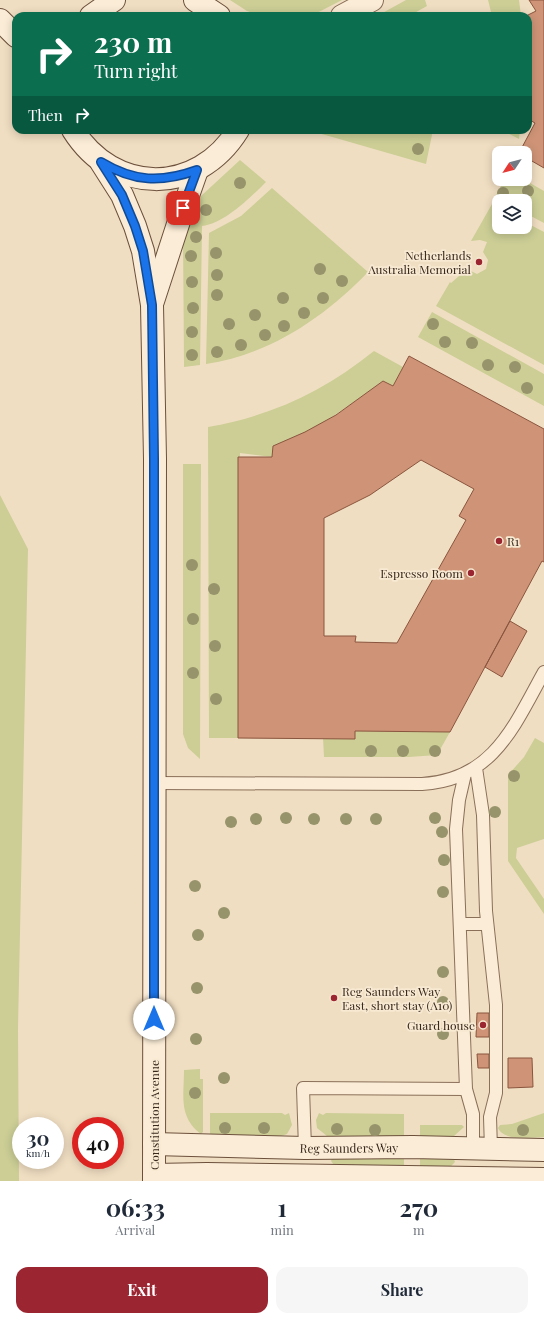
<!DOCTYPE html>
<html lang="en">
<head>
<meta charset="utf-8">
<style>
  body { margin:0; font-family:"Playfair Display",serif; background:#f6f6f7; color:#1f2937; height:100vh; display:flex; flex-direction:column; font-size:15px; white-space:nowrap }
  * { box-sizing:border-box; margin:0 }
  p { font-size:13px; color:#747a83 }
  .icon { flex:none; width:22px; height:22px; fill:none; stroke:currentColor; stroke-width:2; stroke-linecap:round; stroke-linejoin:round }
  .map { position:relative; height:1181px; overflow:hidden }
  .sheet { display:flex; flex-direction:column; background:#fff; flex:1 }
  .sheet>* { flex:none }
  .top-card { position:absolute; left:12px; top:12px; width:520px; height:122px; border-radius:12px; box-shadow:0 2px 10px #0003; background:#0b6e4f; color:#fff; overflow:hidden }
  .needle { width:26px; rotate:234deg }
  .tools { position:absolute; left:492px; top:146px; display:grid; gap:8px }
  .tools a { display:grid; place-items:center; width:40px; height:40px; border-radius:8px; background:#fff; box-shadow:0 2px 10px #0003; font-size:20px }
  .speed { position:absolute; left:12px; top:1117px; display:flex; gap:8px; font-size:20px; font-weight:700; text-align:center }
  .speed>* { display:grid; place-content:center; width:52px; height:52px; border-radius:50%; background:#fff; box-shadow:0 2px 10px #0003; line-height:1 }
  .speed small { font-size:10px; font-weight:400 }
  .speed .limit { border:6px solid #d22; background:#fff; color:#111 }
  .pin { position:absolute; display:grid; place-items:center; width:34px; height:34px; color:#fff; margin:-17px; border-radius:8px; box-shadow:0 2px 6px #0006 }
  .me { position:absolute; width:44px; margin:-22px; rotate:0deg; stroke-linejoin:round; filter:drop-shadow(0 0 3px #0008) }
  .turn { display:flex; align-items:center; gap:14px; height:84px; padding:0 16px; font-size:18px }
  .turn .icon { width:52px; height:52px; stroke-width:2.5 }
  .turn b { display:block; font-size:28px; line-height:34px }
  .then { display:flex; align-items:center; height:38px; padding:0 16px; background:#0003; gap:8px; font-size:15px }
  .eta { display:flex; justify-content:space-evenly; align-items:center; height:68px; text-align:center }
  .eta b { font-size:24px; font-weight:700; line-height:28px }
  .primary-button { display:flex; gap:8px; margin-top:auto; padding:8px 16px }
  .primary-button a { flex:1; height:46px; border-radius:12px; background:#9b2631; color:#fff; font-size:16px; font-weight:700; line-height:46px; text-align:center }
  .primary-button a+a { background:#f6f6f7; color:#1f2937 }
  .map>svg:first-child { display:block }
  .green { fill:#ccce96 }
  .building { fill:#cf9477; stroke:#8a553e; fill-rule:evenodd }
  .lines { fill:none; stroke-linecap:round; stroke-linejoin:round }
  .lane-casing { stroke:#8a6f59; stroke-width:14 }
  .street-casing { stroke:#8a6f59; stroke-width:24 }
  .secondary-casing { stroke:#6c503c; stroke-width:24 }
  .lane { stroke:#faecd6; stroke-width:12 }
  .street { stroke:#faecd6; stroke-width:22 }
  .secondary { stroke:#faecd6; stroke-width:22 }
  .tree { fill:#97946b }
  .route-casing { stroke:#114b97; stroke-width:10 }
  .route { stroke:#1a73e8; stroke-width:7 }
  .poi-dot { fill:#9b2631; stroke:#f7e9d2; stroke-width:1.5 }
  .labels { text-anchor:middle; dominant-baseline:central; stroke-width:3.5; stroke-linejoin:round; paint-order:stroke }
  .poi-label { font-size:12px; fill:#39291d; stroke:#f7e9d2; text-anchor:end }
  .street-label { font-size:12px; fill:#39291d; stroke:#f7e9d2 }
</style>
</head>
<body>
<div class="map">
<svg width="544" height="1181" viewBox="0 0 544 1181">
  <rect width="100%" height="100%" fill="#f0dec2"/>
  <path class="green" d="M230 0H342L311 16H261L247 11Z
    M406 0H425L427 6 409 16H377Z
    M488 0H519L521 16H492Z
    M308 130H433L426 164Z
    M502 130H520L519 139Z
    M240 160 266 182C250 198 224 224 202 226L200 365 184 367 183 235 193 207 201 196Z
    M505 179H523L544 191V223L525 213V201H503L495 197Z
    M272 188 368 272C325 317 269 355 206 364L209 233 241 216Z
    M492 204 499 208V227H525V222L544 232V365L436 306 450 282 451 283 467 269 477 274 486 269 488 260 483 252 487 242 480 240 471 241Z
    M432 312 544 374V406L418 337Z
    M374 351 403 367 393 386 383 381C348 408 309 431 272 457L240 453 238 738H209L208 427C272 416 324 391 374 351Z
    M183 464H201L200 759 188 748 183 734Z
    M0 495 28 549 18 1029 19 1181H0Z
    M355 731 450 732 437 755 409 757H324L323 738H355Z
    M535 738 544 743V839L517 848 516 858 544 899V914L508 861V775L524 757Z
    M200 1069V1079H203V1132L201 1134C178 1117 184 1095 184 1070Z
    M210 1113H282L285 1115 289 1113 292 1125 287 1134 278 1137 210 1136Z
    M319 1113 323 1115 326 1113 404 1114V1137L327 1136 317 1128 316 1120Z
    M544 1113V1137C530 1137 505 1142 498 1128L500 1125 512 1124Z
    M420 1125H462L464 1127 454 1136 420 1137Z
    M404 1156V1167L334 1165 331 1161 332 1158Z
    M420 1156 454 1159 455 1162 450 1167H420Z"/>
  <path class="building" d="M529 0H544V168L525 157V153H519L535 123 528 119 530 73 528 16H526L536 11Z
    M409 356 544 429V562L542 561 450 732 355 731V739L238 738V457H272L273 446 305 432 336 415 383 381 393 386ZM421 460 474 489 459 516 466 520 397 643 355 642 356 636H324V518L370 495Z
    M510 621 527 631 502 677 485 667Z
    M477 1013H489V1037H476Z
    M477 1054H489V1068H478Z
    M508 1058H532L533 1087 508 1088Z"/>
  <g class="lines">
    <defs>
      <path id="lane" d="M476 768 483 815 486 911 496 1005V1093L490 1117 491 1149
        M465 774 459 800 456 829 466 1089 473 1114V1149
        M154 783 422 784C493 780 514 726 544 672
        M460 924H487
        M305 1148 303 1088 466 1089"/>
      <path id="street" d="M342 16 372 0"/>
      <g id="secondary">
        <path d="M195 0 219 16"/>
        <path d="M91 16 114 0"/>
        <path d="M0 20 16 36"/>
        <path d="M73 130C114 195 197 196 238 130"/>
        <path d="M101 162 122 195 135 226 143 251 152 305 155 459 154 1181"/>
        <path d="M153 301 180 218 197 170"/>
        <path id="s1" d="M154 1144 305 1148 413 1147 544 1150"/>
        <path d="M154 1175 207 1174 544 1179"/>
      </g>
    </defs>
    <use href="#lane" class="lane-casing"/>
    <use href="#street" class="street-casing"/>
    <use href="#secondary" class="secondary-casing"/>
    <use href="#lane" class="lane"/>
    <use href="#street" class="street"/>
    <use href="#secondary" class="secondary"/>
  </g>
  <g class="tree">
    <circle cx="418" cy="149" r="6"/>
    <circle cx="240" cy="183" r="6"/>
    <circle cx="528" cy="191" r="6"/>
    <circle cx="503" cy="193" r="6"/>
    <circle cx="206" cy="210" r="6"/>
    <circle cx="196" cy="237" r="6"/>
    <circle cx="216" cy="253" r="6"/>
    <circle cx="191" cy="256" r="6"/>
    <circle cx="320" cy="269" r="6"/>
    <circle cx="217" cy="275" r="6"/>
    <circle cx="342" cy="281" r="6"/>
    <circle cx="192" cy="282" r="6"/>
    <circle cx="217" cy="295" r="6"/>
    <circle cx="283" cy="298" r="6"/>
    <circle cx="323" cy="298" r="6"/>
    <circle cx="193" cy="308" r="6"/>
    <circle cx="304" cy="313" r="6"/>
    <circle cx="255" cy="315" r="6"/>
    <circle cx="229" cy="324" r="6"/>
    <circle cx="433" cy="324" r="6"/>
    <circle cx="284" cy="326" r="6"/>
    <circle cx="192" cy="332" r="6"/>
    <circle cx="265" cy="335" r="6"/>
    <circle cx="445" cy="342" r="6"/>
    <circle cx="472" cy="343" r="6"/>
    <circle cx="241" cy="345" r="6"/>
    <circle cx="217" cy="352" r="6"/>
    <circle cx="192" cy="355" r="6"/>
    <circle cx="488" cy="365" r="6"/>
    <circle cx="515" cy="367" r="6"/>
    <circle cx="527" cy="388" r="6"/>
    <circle cx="192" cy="565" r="6"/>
    <circle cx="214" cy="589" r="6"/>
    <circle cx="193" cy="619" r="6"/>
    <circle cx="215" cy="646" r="6"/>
    <circle cx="193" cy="673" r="6"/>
    <circle cx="216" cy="699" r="6"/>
    <circle cx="371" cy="751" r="6"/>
    <circle cx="403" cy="751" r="6"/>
    <circle cx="435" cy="751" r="6"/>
    <circle cx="514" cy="776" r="6"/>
    <circle cx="495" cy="812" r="6"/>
    <circle cx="286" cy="818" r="6"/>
    <circle cx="435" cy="818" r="6"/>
    <circle cx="256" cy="819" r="6"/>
    <circle cx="314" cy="819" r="6"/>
    <circle cx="346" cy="819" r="6"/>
    <circle cx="376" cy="819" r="6"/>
    <circle cx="231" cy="822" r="6"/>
    <circle cx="442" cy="832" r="6"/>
    <circle cx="444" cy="860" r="6"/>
    <circle cx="195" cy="886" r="6"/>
    <circle cx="443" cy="892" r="6"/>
    <circle cx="224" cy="913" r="6"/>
    <circle cx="198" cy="935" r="6"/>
    <circle cx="443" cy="972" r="6"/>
    <circle cx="197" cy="988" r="6"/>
    <circle cx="443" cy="1002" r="6"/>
    <circle cx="443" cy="1034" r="6"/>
    <circle cx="196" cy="1039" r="6"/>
    <circle cx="224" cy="1078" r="6"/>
    <circle cx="195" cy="1093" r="6"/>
    <circle cx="225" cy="1128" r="6"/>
    <circle cx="264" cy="1128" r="6"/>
    <circle cx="337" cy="1129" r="6"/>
    <circle cx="375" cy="1130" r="6"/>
    <circle cx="523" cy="1130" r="6"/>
  </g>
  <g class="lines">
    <defs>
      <path id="route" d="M154 1019V459L152 305 143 251 135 226 122 195 101 162C134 182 161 183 197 170L183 208"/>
    </defs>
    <use href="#route" class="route-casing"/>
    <use href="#route" class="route"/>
  </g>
  <g class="poi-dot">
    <circle cx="479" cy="262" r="4"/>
    <circle cx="499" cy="541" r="4"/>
    <circle cx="471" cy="573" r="4"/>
    <circle cx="334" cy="998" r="4"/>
    <circle cx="483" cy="1025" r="4"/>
  </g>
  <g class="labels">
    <g class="poi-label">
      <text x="471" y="255">Netherlands<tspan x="471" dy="14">Australia Memorial</tspan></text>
      <text x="507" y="541" text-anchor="start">R1</text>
      <text x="463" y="573">Espresso Room</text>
      <text x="342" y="991" text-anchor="start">Reg Saunders Way<tspan x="342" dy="14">East, short stay (A10)</tspan></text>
      <text x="475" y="1025">Guard house</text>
    </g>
    <g class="street-label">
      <text transform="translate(154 1115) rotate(-90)">Constitution Avenue</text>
      <text stroke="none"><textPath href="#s1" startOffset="195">Reg Saunders Way</textPath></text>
    </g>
  </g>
</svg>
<div class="tools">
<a><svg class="needle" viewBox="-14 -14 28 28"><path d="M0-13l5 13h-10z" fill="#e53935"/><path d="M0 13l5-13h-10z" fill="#747a83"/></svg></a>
<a><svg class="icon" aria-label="layers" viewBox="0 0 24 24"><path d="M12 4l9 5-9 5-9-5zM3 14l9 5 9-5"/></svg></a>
</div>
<div class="speed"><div>30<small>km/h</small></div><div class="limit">40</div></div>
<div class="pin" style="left:183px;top:208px;background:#d93025"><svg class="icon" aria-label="arrive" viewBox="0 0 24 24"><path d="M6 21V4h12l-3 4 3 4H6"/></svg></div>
<svg class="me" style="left:154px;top:1019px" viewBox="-20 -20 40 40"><circle r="19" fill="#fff"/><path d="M0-13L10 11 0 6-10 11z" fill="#1a73e8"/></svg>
<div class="top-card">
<div class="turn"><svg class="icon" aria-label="right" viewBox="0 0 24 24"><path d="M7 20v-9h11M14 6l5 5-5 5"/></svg><div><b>230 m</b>Turn right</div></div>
<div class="then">Then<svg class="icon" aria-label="right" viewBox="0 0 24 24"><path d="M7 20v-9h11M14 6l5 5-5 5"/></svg></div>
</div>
</div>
<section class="sheet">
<div class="eta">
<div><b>06:33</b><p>Arrival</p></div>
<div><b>1</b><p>min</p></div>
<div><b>270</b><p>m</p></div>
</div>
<div class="primary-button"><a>Exit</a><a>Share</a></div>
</section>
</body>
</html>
